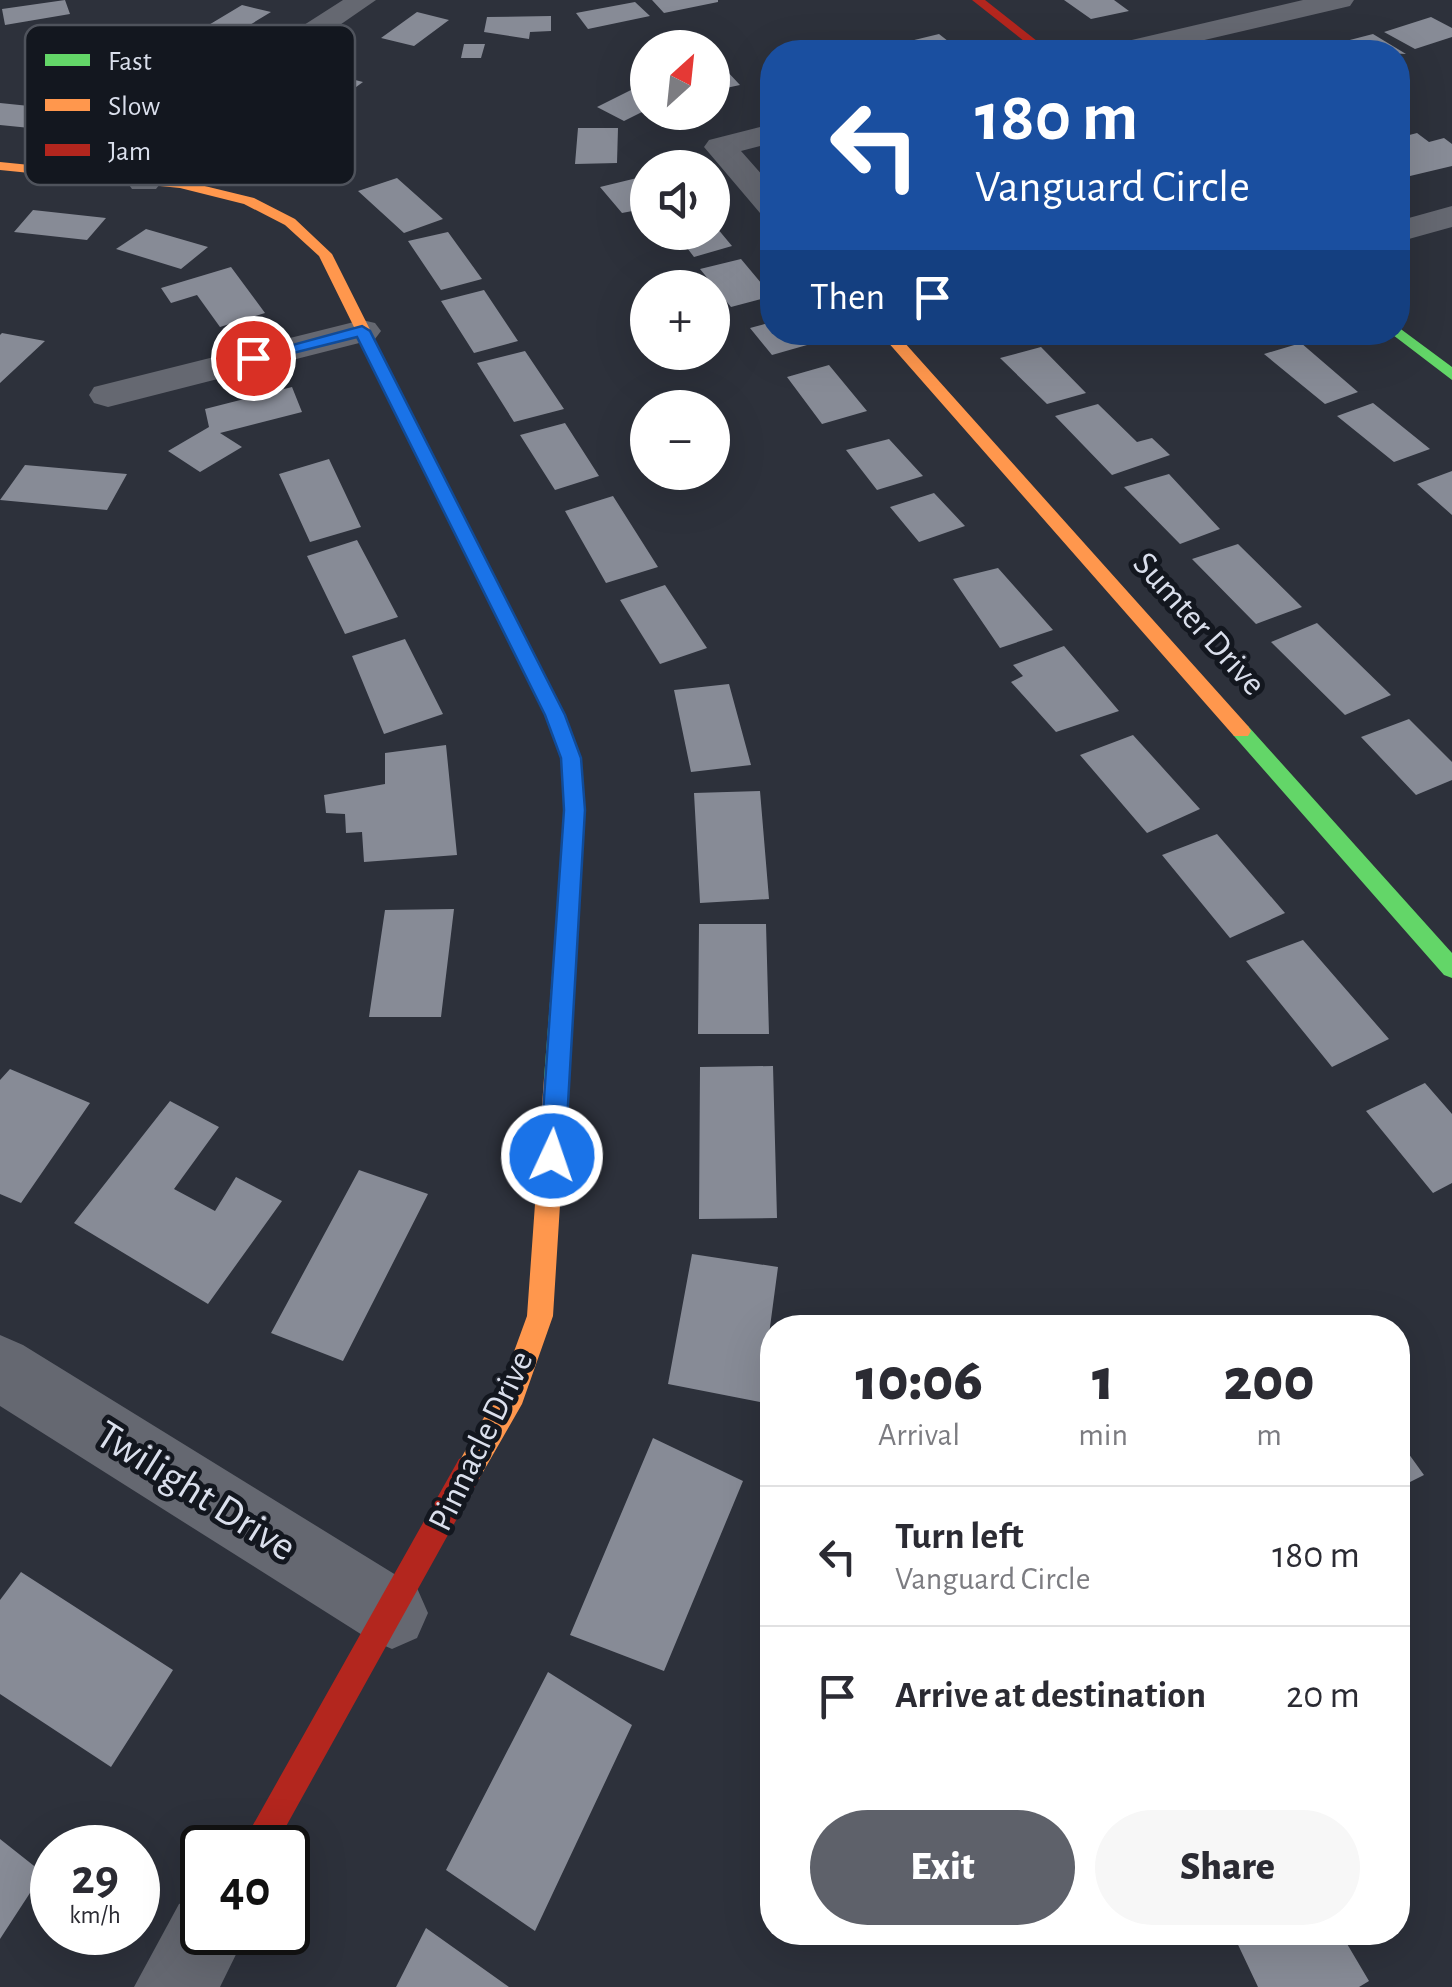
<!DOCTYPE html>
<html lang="en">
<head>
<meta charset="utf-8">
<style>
  body { margin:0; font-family:"Alegreya Sans",sans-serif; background:#f7f7f7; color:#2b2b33; height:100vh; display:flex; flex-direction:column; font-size:38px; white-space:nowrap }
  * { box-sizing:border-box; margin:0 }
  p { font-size:32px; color:#7c7c81 }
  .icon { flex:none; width:55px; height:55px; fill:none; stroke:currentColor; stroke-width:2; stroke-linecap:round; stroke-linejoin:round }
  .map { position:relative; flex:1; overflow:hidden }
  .panel { position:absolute; left:760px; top:1315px; width:650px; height:630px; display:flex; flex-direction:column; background:#fff; border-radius:40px; box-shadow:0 10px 40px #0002 }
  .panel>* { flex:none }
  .guide { position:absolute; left:760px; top:40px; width:650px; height:305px; border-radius:40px; box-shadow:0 10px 40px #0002; background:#1a4fa0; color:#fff; overflow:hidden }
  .needle { width:65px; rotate:27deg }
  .buttons { position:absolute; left:630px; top:30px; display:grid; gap:20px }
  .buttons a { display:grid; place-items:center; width:100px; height:100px; border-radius:50%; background:#fff; box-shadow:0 10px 40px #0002; font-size:50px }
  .speed { position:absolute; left:30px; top:1825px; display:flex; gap:20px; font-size:50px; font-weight:700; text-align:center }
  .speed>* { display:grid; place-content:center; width:130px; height:130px; border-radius:50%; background:#fff; box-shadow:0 10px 40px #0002; line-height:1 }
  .speed small { font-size:25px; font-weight:400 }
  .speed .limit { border:5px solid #111; border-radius:15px; background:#fff; color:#111 }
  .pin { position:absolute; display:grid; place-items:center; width:85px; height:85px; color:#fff; margin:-42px; border:5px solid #fff; border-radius:50%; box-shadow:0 2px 10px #0007 }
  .me { position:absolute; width:110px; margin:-55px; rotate:3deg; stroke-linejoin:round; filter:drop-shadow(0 0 8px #0008) }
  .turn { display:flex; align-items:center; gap:35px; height:210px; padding:0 50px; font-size:45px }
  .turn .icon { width:130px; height:130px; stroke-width:2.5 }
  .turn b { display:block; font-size:70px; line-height:85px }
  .then { display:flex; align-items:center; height:95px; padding:0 50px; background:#0003; gap:20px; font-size:38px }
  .eta { display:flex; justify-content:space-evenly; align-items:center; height:170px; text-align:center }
  .eta b { font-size:60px; font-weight:800; line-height:70px }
  .primary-button { display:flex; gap:20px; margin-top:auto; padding:20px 50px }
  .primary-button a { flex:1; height:115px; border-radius:60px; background:#5e616a; color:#fff; font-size:40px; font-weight:800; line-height:115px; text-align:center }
  .primary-button a+a { background:#f7f7f7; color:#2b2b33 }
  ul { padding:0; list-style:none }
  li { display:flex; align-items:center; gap:30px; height:140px; padding:0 50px; border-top:2px solid #e1e1e2 }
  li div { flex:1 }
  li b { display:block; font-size:38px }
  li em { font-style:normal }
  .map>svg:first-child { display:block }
  .building { fill:#878b96 }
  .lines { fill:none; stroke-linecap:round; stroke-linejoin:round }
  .street { fill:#656871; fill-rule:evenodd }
  .fast { fill:#63d668; fill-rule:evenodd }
  .slow { fill:#ff974d; fill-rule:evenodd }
  .jam { fill:#b3261e; fill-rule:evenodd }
  .route { fill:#1a73e8; stroke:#114b97; stroke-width:2.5 }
  .labels { text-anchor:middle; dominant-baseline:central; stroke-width:10; stroke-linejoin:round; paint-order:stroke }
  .street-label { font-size:35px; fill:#dadfec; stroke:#13171f }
  .near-street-label { font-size:42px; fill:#dadfec; stroke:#13171f }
  .key { fill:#13171f; stroke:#4f535c; stroke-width:2.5 }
  .key-label { font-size:28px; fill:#dadfec }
</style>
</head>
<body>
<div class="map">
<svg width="1452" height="1987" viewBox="0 0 1452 1987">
  <rect width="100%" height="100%" fill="#2d313b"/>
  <path class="building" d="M65 0 70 14 5 25 2 9Z
    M652 0H718V2L664 13Z
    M1064 0H1114L1129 11 1091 19Z
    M635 2 650 16 588 29 576 13Z
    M242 5 271 12 230 37 202 29Z
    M417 12 449 20 414 46 381 38Z
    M551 16V31L530 32 529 39 484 32 487 17Z
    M1431 17 1452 28V37L1415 49 1384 32Z
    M939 34 962 52H920L906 42Z
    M1373 34 1406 54 1315 49Z
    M464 44H485L481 58H461Z
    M724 68 740 85 712 91V71Z
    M328 73 363 82 330 106 295 97Z
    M641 85 648 88V109L624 121 597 107Z
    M0 103 49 108 30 128 0 125Z
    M578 128H618L617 163 575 164Z
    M1417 133 1429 142 1444 138 1452 144V166L1410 176 1398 167V138Z
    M397 178 443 219 404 233 358 191Z
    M637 178 648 190V208L622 213 600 187Z
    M33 210 106 218 87 240 14 232Z
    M712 222 732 246 694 257 675 232H712Z
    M146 229 208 247 181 269 116 249Z
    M448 232 482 279 441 290 408 241Z
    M741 259 772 296 731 307 700 269Z
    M231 267 265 313 220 327 197 295 171 303 161 288Z
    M484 290 518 341 474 353 441 301Z
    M772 322V332H806L814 343 772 355 750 328Z
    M974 332H1022V333L985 345Z
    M2 333 45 341 0 383V335Z
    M1301 343 1358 392 1325 404 1264 354Z
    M1041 347 1086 393 1047 404 1000 358Z
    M525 351 564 409 514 422 477 363Z
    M829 365 867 411 822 424 787 377Z
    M292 387 302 412 220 433 242 447 200 472 168 451 209 427 205 409Z
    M1373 403 1430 449 1394 462 1337 416Z
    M1098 404 1137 442 1152 438 1170 455 1112 475 1055 416Z
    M565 423 599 476 555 490 520 435Z
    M889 439 923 476 877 490 846 450Z
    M329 459 361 527 310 542 279 474Z
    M25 465 127 474 107 510 0 500Z
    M1452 471V515L1417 484Z
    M1169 474 1220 529 1180 544 1124 487Z
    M934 493 965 526 919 542 890 507Z
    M613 496 658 567 606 583 565 511Z
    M357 540 398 617 345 634 307 556Z
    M1238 544 1302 607 1256 624 1192 559Z
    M998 568 1053 630 1000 648 953 579Z
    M665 585 707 648 660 664 620 600Z
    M1317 623 1391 695 1345 715 1271 642Z
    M405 639 443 714 384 734 352 656Z
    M1064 646 1119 711 1056 732 1011 682 1023 676 1013 665Z
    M729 684 751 765 691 772 674 690Z
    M1409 719 1452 762V780L1416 795 1361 737Z
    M1133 735 1200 809 1147 833 1080 755Z
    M446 745 457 855 364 862 362 832 346 833 345 814 326 813 324 795 385 784V753Z
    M760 791 769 899 700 903 694 793Z
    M1217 834 1285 913 1230 938 1162 855Z
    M454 909 441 1017H369L385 910Z
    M699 924H766L769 1034H698Z
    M1303 940 1389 1039 1332 1067 1246 961Z
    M773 1066 777 1218 699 1219 700 1067Z
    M10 1069 90 1103 21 1203 0 1194V1080Z
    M1425 1083 1452 1114V1183L1433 1193 1366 1111Z
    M170 1101 219 1127 174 1189 215 1211 236 1177 282 1201 208 1304 74 1223Z
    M359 1170 428 1194 343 1361 271 1333Z
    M692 1254 778 1267 760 1402 668 1384Z
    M653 1438 743 1481 664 1671 570 1635Z
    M1398 1439 1424 1475 1398 1488Z
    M21 1572 173 1670 111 1767 0 1694V1600Z
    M548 1672 632 1725 535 1931 446 1870Z
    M0 1839 43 1873 0 1939Z
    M426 1928 509 1987H396Z
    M1232 1932H1340L1369 1981 1359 1987H1258Z"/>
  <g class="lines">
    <path class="street" d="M343 0H376L237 96 208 123 156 189H132L127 182 132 175 186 109 215 82Z
      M1303 0H1354L1350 6 1153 52H1102L1106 46Z
      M772 124V143L741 151 772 186V216L760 213 704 147 709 140Z
      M1452 206V227L1398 242V221Z
      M362 320 375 323 381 331 375 339 108 407 94 403 89 395 94 387Z
      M0 1335 23 1345 417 1588 428 1613 417 1638 392 1649 367 1638 0 1406Z
      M202 1894V1932H247L220 1987H134L179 1904Z"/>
    <path class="fast" d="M1398 327 1452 367V380L1393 335 1391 332H1398Z
      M429 458 437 463 565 715 581 758 585 810 568 1078 564 1085 556 1089 548 1085 544 1078 565 810 561 758 545 715 421 463Z
      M1241 724 1248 726 1452 953V978L1444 975 1234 736 1231 731Z"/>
    <path class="slow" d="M0 162 180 180 254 198 295 219 332 254 437 463 435 467 429 468 421 463 319 256 285 225 244 204 180 188 0 170Z
      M879 332H895L1248 726 1251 731 1248 736H1234Z
      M556 1067 564 1071 568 1078 553 1316 522 1404 479 1479 469 1483 459 1479 455 1469 501 1387 527 1316 544 1078 548 1071Z"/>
    <path class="jam" d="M972 0H985L1051 52H1038Z
      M469 1455 479 1459 483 1469 479 1479 274 1848H240L459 1459Z"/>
  </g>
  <path class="route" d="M362 326 370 331 565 715 581 758 585 810 565 1156 552 1167 540 1156 564 810 561 758 545 715 357 337 253 363 245 358Z"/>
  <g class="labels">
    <g class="street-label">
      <text transform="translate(1199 624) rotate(48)">Sumter Drive</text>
      <text transform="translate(481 1441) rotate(-64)">Pinnacle Drive</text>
    </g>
    <g class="near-street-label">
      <text transform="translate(196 1491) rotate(32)">Twilight Drive</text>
    </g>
  </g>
  <rect x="25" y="25" width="330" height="160" rx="15" class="key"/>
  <rect x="45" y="54" width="45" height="12" fill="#63d668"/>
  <rect x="45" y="99" width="45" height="12" fill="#ff974d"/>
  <rect x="45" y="144" width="45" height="12" fill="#b3261e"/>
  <g class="key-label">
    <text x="108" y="70">Fast</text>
    <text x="108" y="115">Slow</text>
    <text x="108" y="160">Jam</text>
  </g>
</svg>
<div class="buttons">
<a><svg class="needle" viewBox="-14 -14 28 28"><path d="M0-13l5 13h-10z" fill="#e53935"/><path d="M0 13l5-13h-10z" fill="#7c7c81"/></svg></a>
<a><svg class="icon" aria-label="sound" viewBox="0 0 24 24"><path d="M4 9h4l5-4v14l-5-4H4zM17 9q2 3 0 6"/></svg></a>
<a>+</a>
<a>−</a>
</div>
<div class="speed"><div>29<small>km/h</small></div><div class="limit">40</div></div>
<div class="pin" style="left:253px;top:358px;background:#d93025"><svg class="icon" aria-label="arrive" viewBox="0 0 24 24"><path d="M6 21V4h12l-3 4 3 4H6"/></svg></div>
<svg class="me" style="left:552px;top:1156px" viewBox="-20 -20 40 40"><circle r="17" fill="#1a73e8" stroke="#fff" stroke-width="3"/><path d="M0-11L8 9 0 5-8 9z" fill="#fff"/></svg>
<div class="guide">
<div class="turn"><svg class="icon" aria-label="left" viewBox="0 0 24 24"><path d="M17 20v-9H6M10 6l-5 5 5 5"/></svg><div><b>180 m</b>Vanguard Circle</div></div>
<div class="then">Then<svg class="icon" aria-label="arrive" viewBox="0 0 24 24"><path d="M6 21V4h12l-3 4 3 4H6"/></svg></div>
</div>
<section class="panel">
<div class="eta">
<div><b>10:06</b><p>Arrival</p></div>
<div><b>1</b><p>min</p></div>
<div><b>200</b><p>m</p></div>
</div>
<ul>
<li><svg class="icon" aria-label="left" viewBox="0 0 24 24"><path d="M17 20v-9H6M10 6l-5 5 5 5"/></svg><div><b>Turn left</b><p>Vanguard Circle</p></div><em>180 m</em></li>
<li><svg class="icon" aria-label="arrive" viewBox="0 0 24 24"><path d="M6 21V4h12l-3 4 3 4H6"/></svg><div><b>Arrive at destination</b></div><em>20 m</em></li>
</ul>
<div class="primary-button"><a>Exit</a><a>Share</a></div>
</section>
</div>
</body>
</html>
